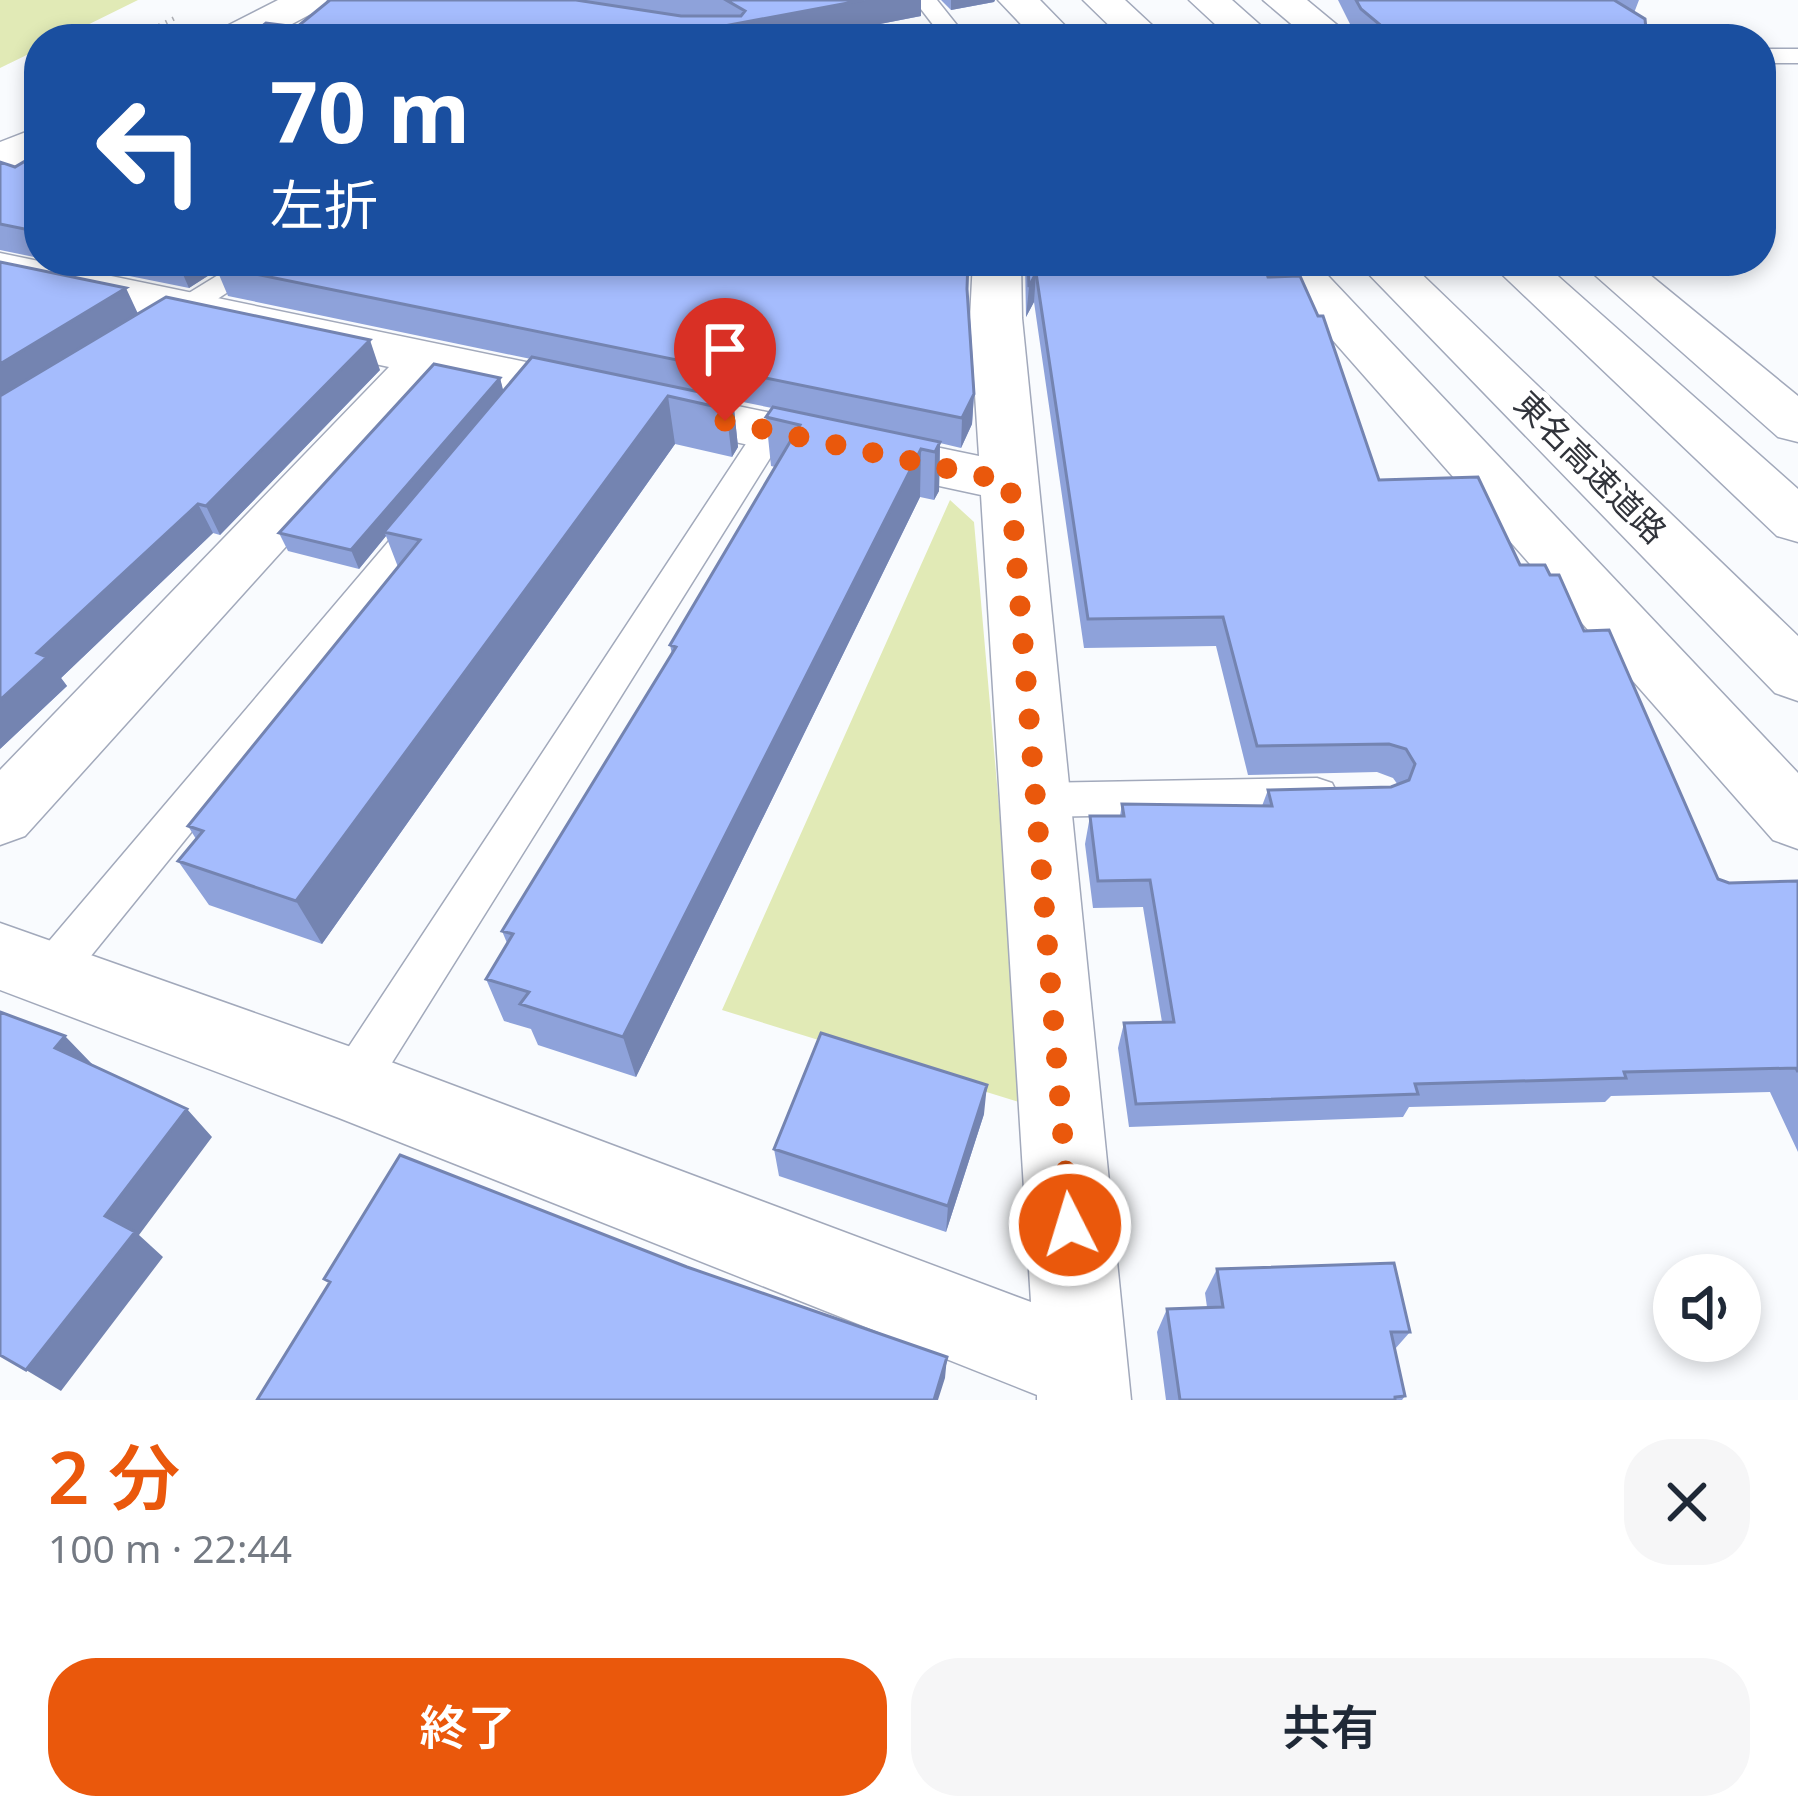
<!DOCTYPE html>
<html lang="ja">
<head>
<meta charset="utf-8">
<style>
  body { margin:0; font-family:"Noto Sans","Noto Sans JP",sans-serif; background:#f6f6f7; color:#1f2937; height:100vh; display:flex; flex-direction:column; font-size:45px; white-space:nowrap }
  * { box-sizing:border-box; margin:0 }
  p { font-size:39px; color:#747a83 }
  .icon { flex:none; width:66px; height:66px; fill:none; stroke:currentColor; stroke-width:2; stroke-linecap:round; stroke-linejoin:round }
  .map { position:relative; height:1400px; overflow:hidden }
  .sheet { display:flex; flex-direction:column; background:#fff; flex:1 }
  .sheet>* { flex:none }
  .top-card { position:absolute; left:24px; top:24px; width:1752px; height:252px; border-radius:48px; box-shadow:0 6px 18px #0003; background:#1a4fa0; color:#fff; overflow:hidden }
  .buttons { position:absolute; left:1653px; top:1254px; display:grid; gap:24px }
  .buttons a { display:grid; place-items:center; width:108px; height:108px; border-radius:50%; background:#fff; box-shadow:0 6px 18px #0003; font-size:60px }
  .pin { position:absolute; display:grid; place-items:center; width:102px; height:102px; color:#fff; margin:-123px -51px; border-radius:50% 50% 50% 0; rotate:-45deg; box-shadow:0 0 12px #0007 }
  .pin .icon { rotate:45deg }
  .me { position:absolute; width:132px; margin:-66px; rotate:355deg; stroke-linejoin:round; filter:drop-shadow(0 0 9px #0008) }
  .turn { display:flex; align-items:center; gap:42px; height:252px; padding:0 48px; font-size:54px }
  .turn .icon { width:156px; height:156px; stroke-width:2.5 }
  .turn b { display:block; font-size:84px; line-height:102px }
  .round { display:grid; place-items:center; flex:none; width:126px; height:126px; border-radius:48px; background:#f6f6f7 }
  .headline { display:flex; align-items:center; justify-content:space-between; height:204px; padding:0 48px }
  h1 { font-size:72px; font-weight:600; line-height:90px; color:#ea580c }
  .cta { display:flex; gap:24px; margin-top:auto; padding:24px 48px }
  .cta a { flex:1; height:138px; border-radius:48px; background:#ea580c; color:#fff; font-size:48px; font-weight:600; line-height:138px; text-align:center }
  .cta a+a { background:#f6f6f7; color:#1f2937 }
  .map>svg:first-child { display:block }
  .green { fill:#e1eab6 }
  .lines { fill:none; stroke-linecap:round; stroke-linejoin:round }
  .service-casing { stroke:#a2a9bb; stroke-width:3 }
  .minor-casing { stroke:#a2a9bb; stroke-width:3 }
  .primary-casing { stroke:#a2a9bb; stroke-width:3 }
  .motorway-casing { stroke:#a2a9bb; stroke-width:3 }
  .path { stroke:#afb1b6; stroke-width:4.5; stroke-dasharray:1.5 6; stroke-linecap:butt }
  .service { fill:#fff; fill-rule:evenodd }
  .minor { fill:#fff; fill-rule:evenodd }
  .primary { fill:#fff; fill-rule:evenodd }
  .motorway { fill:#fff; fill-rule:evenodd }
  .wall { fill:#8ea2da }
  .shaded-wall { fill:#7484b1 }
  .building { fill:#a5bcfd; stroke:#7484b1; stroke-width:3 }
  .route { stroke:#ea580c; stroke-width:21; stroke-dasharray:0 37.8 }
  .labels { text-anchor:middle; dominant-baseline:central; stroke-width:12; stroke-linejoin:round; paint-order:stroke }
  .street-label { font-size:33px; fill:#31343b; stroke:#fff }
</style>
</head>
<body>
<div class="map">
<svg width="1798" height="1400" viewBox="0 0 1798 1400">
  <rect width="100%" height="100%" fill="#f9fbfe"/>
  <path class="green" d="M0 0H138L59 39H39V49L0 68Z
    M950 500 974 522 1025 1104 722 1010Z"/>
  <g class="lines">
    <defs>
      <path id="service" d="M914 0H937L968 39H944Z
        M1761 49H1798V63H1761Z
        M241 261H275L175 327H153L149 321 153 315Z
        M771 420 783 424 787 431 368 1101 351 1107 334 1101 327 1085 334 1069 759 424Z
        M429 504 441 508 446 516 441 524 65 988 49 994 33 988 26 974 33 960 417 508Z
        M1317 778 1332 783 1338 795 1332 807 1317 812 1036 817 1021 812 1015 800 1021 788 1036 783Z"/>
      <path id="minor" d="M998 0H1040L1078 39H1035Z
        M1263 0H1307L1354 39H1309Z
        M0 253 979 456 970 318 973 261H1021L1022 318 1131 1400H1037V1395L339 1118 0 990V923L351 1047 1031 1302 981 495 438 378 25 836 0 845V770L389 367 0 283Z
        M1263 261H1314L1798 773V849L1773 840Z
        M1579 261H1633L1798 396V442L1778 437Z"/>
      <path id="primary" d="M278 0H327L322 8 264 39H213L219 30Z
        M39 127V158L0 174V142Z"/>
      <path id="motorway" d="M1083 0H1125L1167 39H1123Z
        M1189 0H1232L1276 39H1231Z
        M1356 261H1408L1798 636V701L1775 693Z
        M1488 261H1541L1798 489V542L1777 536Z"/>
    </defs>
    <use href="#service" class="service-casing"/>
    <use href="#minor" class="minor-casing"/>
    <use href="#primary" class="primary-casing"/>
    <use href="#motorway" class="motorway-casing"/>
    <path class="path" d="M132 39 179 16"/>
    <use href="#service" class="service"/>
    <use href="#minor" class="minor"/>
    <use href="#primary" class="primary"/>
    <use href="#motorway" class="motorway"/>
  </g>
  <path class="wall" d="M330 0H921V16L803 39H246L297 27Z
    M941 0H995L994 2 951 10Z
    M1338 0H1639L1634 13 1647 39H1361L1355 34Z
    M0 162 15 167 39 164V258L0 250Z
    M55 261H969L967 291 974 394 972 424 961 448 940 443 939 491 934 500 920 497 636 1077 538 1045 531 1029 504 1021 486 979 507 943 502 931 672 654 670 645 775 467 771 466 766 417 772 408 733 400 738 447 732 457 675 444 322 944 209 905 178 861 196 839 188 826 398 567 386 536 359 569 288 551 279 533 500 378 503 392 531 359 228 296 217 270 189 288Z
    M1025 261H1263L1268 277 1379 480 1520 565 1550 575 1584 631 1718 879 1729 883 1798 881V1152L1770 1092 1611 1096 1605 1102 1409 1107 1403 1117 1129 1127 1118 1048 1124 1023 1162 1022 1143 907 1093 908 1085 844 1090 816H1120L1122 804 1262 806 1268 790 1391 787 1398 785 1393 778 1377 772 1248 775 1216 646 1084 648 1034 302 1026 317Z
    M138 314 380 370 220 535 213 533 61 678 67 686 0 749Z
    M984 1114 946 1232 779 1176 774 1149Z
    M1217 1269 1410 1332 1395 1349 1405 1396 1402 1400H1166L1157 1332 1167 1309 1207 1307 1205 1293Z"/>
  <path class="shaded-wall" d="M865 0H921V16L803 39H704L703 30Z
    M951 0H995L994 2 951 10Z
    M177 261H232L216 266 217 270 189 288Z
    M1036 273 1034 302 1026 317 1029 287Z
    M126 288 140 318 0 404V364Z
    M370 340 380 370 220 535 206 506Z
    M500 378 505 397 384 532 386 536 359 569 351 550Z
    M974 394 972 424 961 448 962 418Z
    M668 396 675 444 322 944 296 901Z
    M733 399 738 447 732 457 726 409Z
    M940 442 939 491 934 500 935 452Z
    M921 449 920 497 636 1077 623 1037Z
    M198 504 213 533 61 678 67 686 0 749V700L37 653Z
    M65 1036 93 1065 55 1048Z
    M987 1085 984 1114 946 1232 948 1206Z
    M187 1109 212 1137 139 1235 163 1257 61 1391 26 1370 105 1216Z
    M947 1357 945 1378 938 1400H934Z"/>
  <path class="building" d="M330 0H576L681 16H741L745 11 726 0H864L703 30 704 39H246L266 23 297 27Z
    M1356 0H1614L1645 19 1647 39H1397L1361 9Z
    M27 160 39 164V232L0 224V162L15 167Z
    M225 261H968L967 289 974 394 962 418 216 266Z
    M1028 261H1263L1268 277 1300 276 1318 316H1323L1379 480 1478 477 1520 565H1545L1550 575H1559L1584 631 1609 630 1718 879 1729 883 1798 881V1072L1796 1068 1624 1072 1626 1078 1415 1084 1418 1094 1136 1104 1124 1023 1174 1022 1150 880 1098 881 1090 816H1124L1122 804 1272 806 1268 790 1391 787 1409 780 1415 764 1406 749 1389 744 1257 746 1223 617 1088 619 1036 273 1029 287Z
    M0 262 126 288 0 364Z
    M166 297 370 340 206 506 198 504 37 653 47 657 0 700V396Z
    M532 357 733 399 726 409 668 396 296 901 178 861 203 831 188 826 420 540 384 532Z
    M434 364 500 378 351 550 279 533Z
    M773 407 940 442 935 452 921 449 623 1037 520 1004 529 992 486 979 513 934 502 931 676 647 670 645 800 425 766 417Z
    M0 1012 65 1036 55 1048 187 1109 105 1216 135 1232 26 1370 0 1355Z
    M821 1033 987 1085 948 1206 774 1149Z
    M400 1155 687 1267 947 1357 934 1400H257L330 1282 324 1279Z
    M1394 1263 1410 1332H1391L1405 1396 1395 1397V1400H1180L1167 1309 1223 1307 1217 1269Z"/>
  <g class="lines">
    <path class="route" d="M725 421 1010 482 1070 1225"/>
  </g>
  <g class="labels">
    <g class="street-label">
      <text transform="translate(1591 467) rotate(45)">東名高速道路</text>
    </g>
  </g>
</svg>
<div class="buttons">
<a><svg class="icon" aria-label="sound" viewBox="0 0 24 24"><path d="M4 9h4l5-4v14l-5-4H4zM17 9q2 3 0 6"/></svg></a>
</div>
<div class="pin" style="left:725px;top:421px;background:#d93025"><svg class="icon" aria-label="arrive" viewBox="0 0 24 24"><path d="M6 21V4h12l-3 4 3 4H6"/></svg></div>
<svg class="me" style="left:1070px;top:1225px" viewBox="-20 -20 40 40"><circle r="17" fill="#ea580c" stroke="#fff" stroke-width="3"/><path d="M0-11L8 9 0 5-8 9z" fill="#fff"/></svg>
<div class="top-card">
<div class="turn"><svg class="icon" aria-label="left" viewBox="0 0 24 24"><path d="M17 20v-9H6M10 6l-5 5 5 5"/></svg><div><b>70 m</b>左折</div></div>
</div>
</div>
<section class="sheet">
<div class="headline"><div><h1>2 分</h1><p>100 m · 22:44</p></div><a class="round"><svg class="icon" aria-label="close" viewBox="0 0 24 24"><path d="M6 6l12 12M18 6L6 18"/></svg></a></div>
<div class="cta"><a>終了</a><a>共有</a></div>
</section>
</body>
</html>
